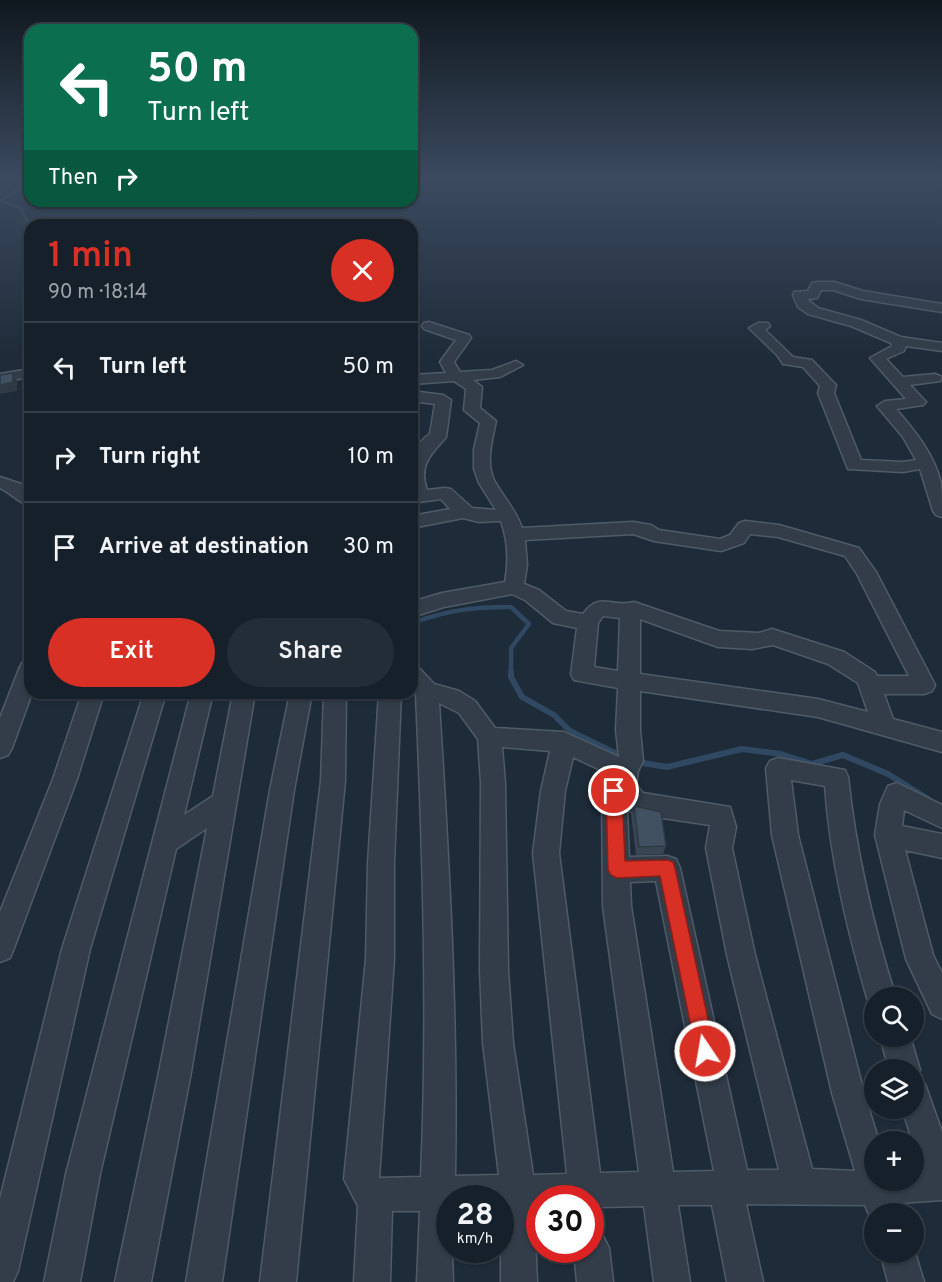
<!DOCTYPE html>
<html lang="en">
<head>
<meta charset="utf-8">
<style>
  body { margin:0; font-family:Overpass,sans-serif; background:#232d37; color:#f1f3f6; height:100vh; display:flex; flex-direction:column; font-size:22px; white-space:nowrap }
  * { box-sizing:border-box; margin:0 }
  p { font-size:20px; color:#9ea3a9 }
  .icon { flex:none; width:33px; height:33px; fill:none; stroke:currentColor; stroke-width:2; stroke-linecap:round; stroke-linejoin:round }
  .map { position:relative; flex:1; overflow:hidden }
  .panel { position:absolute; left:24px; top:219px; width:394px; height:480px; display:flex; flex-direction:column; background:#16202b; border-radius:18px; box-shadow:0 2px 4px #0004,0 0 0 2px #353e47 }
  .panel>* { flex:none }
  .guide { position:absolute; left:24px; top:24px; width:394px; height:183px; border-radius:18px; box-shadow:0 2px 4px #0004,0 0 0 2px #353e47; background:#0b6e4f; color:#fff; overflow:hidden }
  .tools { position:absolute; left:864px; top:987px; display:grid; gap:12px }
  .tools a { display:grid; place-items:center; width:60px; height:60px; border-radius:50%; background:#16202b; box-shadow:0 2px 4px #0004,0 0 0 2px #353e47; font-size:30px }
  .speed { position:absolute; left:436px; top:1185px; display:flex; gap:12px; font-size:30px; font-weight:700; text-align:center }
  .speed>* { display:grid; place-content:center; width:78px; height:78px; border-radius:50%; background:#16202b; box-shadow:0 2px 4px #0004,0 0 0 2px #353e47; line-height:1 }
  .speed small { font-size:15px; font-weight:400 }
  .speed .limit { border:9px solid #d22; background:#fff; color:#111 }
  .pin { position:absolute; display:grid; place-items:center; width:51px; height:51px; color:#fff; margin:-26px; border:3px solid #fff; border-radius:50%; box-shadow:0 2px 6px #0007 }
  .me { position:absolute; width:66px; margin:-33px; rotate:348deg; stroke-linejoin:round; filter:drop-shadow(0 0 4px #0008) }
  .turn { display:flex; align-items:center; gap:21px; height:126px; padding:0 24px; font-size:27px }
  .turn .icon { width:78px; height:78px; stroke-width:2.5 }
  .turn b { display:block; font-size:42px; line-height:51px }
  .then { display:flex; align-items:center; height:57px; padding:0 24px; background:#0003; gap:12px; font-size:22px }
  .round { display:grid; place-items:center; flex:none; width:63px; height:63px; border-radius:32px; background:#232d37 }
  .head { display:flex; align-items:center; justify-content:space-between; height:102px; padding:0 24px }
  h1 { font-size:36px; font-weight:600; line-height:45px; color:#d93025 }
  .primary-button { display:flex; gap:12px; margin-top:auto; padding:12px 24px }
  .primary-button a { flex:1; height:69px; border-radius:36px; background:#d93025; color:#fff; font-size:24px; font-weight:600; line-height:69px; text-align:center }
  .primary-button a+a { background:#232d37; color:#f1f3f6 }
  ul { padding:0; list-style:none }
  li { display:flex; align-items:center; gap:18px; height:90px; padding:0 24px; border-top:2px solid #353e47 }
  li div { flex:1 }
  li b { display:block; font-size:22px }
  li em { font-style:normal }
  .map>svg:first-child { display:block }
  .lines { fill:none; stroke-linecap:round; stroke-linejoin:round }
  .stream-far2 { stroke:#304861; stroke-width:3 }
  .stream-far1 { stroke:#304861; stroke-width:4.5 }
  .stream { stroke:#304861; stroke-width:6 }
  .street-casing { stroke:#4f5b67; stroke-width:3 }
  .street { fill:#323d49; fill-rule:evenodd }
  .wall { fill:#384653 }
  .shaded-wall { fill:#2e3944 }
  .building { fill:#415161; stroke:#2e3944; stroke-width:1.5 }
  .route { fill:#d93025; stroke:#8d1f18; stroke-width:1.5 }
</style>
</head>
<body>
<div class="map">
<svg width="942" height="1282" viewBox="0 0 942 1282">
  <rect width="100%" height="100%" fill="#1e2b39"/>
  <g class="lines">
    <path class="stream-far2" d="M30 182 1 201 19 207 30 225"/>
    <path class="stream-far1" d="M412 623C449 610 472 607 511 607L529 624 511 648V672"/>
    <path class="stream" d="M511 671V677L522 697 554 715 570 731 625 758
      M637 762 667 767 742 749 781 754 812 764 843 755 888 774 928 799"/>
    <defs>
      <path id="street" d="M817 282H834L863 291 942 304V312L861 299 833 290H821L817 298 807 299 818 308 861 320 901 337 942 343V351L906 346 904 351 886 359 903 377 935 374 942 377 940 381 910 385 926 402 923 405 896 409C915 431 934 454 941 483 942 493 942 506 942 517L936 515 933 511 920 469 903 472 848 469 818 393 820 386 803 367 783 364 777 355 749 328 758 323H768L770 326 765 330 793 357 812 360 833 382 836 385 834 393 861 460 903 462 916 460 903 437 877 406 885 401 906 399 870 358 892 346 891 343 851 326 808 314 798 307 793 295 794 292 808 291 812 283Z
        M429 322 469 335 471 338 454 362 460 372 492 370 516 361 523 365 500 377 473 380 482 387 480 408 496 421C492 440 485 464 495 482 504 498 516 510 522 528L633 522 651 525 659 530 720 539 730 535 739 523 745 521 779 525 859 548 876 572 935 685 932 691 924 694H884L893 719 942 732V752L818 717 640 691V730L643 761 638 771 636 785 643 793 730 807 736 827 732 848 755 955 812 1169 855 1171 832 1093 772 835 766 768 770 761 778 758 845 770 848 777C856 853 873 925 896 998H874V1010L872 1008 867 998C847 928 830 858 825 786L791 780 798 835 864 1093 879 1142H874V1180H914V1168H921L902 1108H914V1070H889L880 1036H910L920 1070 916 1080 925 1084 942 1132V1200L899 1203 902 1214H874V1227L865 1205 746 1204 763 1282H727L712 1205H678L690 1282H654L644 1206 599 1207 591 1213V1198H540V1208H534L537 1282H501V1198H450L453 1282H417L420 1211H392L390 1282H354L358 1206 344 1179 366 959 368 863 379 693H401L394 863V959L379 1178 421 1177C428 1016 423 855 416 694L412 690V667L420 669 434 684 459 691 475 701 495 728 564 732 619 757 616 730 618 688 574 680 571 674 577 628 553 623 525 600 512 594 444 607 412 617V602L442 593 505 582C509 561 508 541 501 521L479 522 463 518 412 528V516L450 509 441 499 412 503C412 480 406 448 430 434L435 404 412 401V391L443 395 451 400 446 437C432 454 418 464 427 490L445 488 451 489 472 508 496 510 479 483 474 469V449L480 423 464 410 466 389 454 381 412 384V375L446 373 440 362 456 340 424 329 422 326 424 323ZM633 534 654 541 721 551 744 543 750 534 778 537 845 556 857 574 909 676H877L875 672 844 652 772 629 759 633 719 631 634 602C611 608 600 591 583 614L566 611 539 590 524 584 527 565 525 540ZM603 616 620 618 618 671 594 667 598 623ZM640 619 718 647 752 649 773 645 828 664 858 683 868 712 818 699 640 674ZM439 703 459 713 478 739 481 783 480 970 483 1043 499 1175 455 1176C458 1018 449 860 439 703ZM502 747 550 751 541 791 533 853 567 1174 533 1175 513 1043 508 970 505 783ZM573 757 613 776 612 781 605 783 602 791 603 906 639 1172 600 1173 559 853 565 791ZM627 810 636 814 710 825 706 848 727 955 779 1170H747L680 868 676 859 667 856 629 857ZM656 881 714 1171 673 1172 631 906 630 882Z
        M30 369V377L0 382V374Z
        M0 477 24 485 30 490V506C19 503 11 493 0 488Z
        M30 661V693H32L12 748 8 755 0 758V718L19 669 22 663Z
        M82 693H104L77 779 14 948 10 958 0 962V912L53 779Z
        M144 693H166L90 949 18 1271 13 1282H0V1199L62 949Z
        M191 693H213L184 815 213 796 233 693H255L191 1072 151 1282H115L159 1072 207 828 176 849 100 1174 80 1282H44L66 1174Z
        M290 693H312L294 790 222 1282H186L270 790Z
        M324 693H346L345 781 296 1282H260L321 781Z
        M897 783 942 805V828L904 810 902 826 942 834V858L905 850 933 955 942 973V1019L932 1014 906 959 875 835 880 804 888 786Z
        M591 1230 603 1236 609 1248 613 1282H577L574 1250H591Z
        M914 1249 924 1282H888L880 1252H914Z"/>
    </defs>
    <use href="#street" class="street-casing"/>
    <use href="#street" class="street"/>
  </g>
  <path class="wall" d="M634 806 666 846 663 854 636 855 631 814Z"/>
  <path class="shaded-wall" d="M13 373 17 381V391L0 394V385Z"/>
  <path class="building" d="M13 373V382L0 385V375Z
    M634 806 661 812 666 846 639 847Z"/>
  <linearGradient id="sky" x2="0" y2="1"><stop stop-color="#10181f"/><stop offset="0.5" stop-color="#3b4a5f"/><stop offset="1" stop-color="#3b4a5f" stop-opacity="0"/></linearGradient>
  <rect width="942" height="356" fill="url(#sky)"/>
  <path class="route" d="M614 784 619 786 622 791 625 861 667 860 673 862 675 868 715 1051 712 1058 705 1061 698 1058 696 1051 660 876 617 878 611 875 608 870 606 791 608 786Z"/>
</svg>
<div class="tools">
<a><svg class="icon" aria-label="search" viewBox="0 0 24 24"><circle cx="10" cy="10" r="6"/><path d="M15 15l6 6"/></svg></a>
<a><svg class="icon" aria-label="layers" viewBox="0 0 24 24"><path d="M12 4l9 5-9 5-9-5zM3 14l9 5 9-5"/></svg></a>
<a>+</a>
<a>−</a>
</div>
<div class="speed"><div>28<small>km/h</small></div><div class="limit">30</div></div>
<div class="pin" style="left:614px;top:791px;background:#d93025"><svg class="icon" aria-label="arrive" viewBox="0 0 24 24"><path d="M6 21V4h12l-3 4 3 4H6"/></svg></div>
<svg class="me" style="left:705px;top:1051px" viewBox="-20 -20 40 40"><circle r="17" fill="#d93025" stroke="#fff" stroke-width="3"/><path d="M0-11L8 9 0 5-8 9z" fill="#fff"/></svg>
<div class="guide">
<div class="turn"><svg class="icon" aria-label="left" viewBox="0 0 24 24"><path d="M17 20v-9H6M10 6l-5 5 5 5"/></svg><div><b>50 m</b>Turn left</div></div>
<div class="then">Then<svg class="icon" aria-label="right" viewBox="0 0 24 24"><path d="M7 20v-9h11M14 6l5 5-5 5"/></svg></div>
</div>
<section class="panel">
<div class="head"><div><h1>1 min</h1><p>90 m · 18:14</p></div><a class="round" style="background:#d93025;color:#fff"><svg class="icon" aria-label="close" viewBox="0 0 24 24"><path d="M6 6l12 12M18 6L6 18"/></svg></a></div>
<ul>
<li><svg class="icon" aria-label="left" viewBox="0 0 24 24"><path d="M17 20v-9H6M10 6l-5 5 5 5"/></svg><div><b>Turn left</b></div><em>50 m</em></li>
<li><svg class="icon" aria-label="right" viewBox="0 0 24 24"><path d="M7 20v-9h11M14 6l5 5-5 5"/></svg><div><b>Turn right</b></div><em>10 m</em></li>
<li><svg class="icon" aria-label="arrive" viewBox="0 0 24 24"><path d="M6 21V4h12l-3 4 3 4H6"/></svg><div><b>Arrive at destination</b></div><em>30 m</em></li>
</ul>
<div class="primary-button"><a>Exit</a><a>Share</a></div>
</section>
</div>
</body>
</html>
